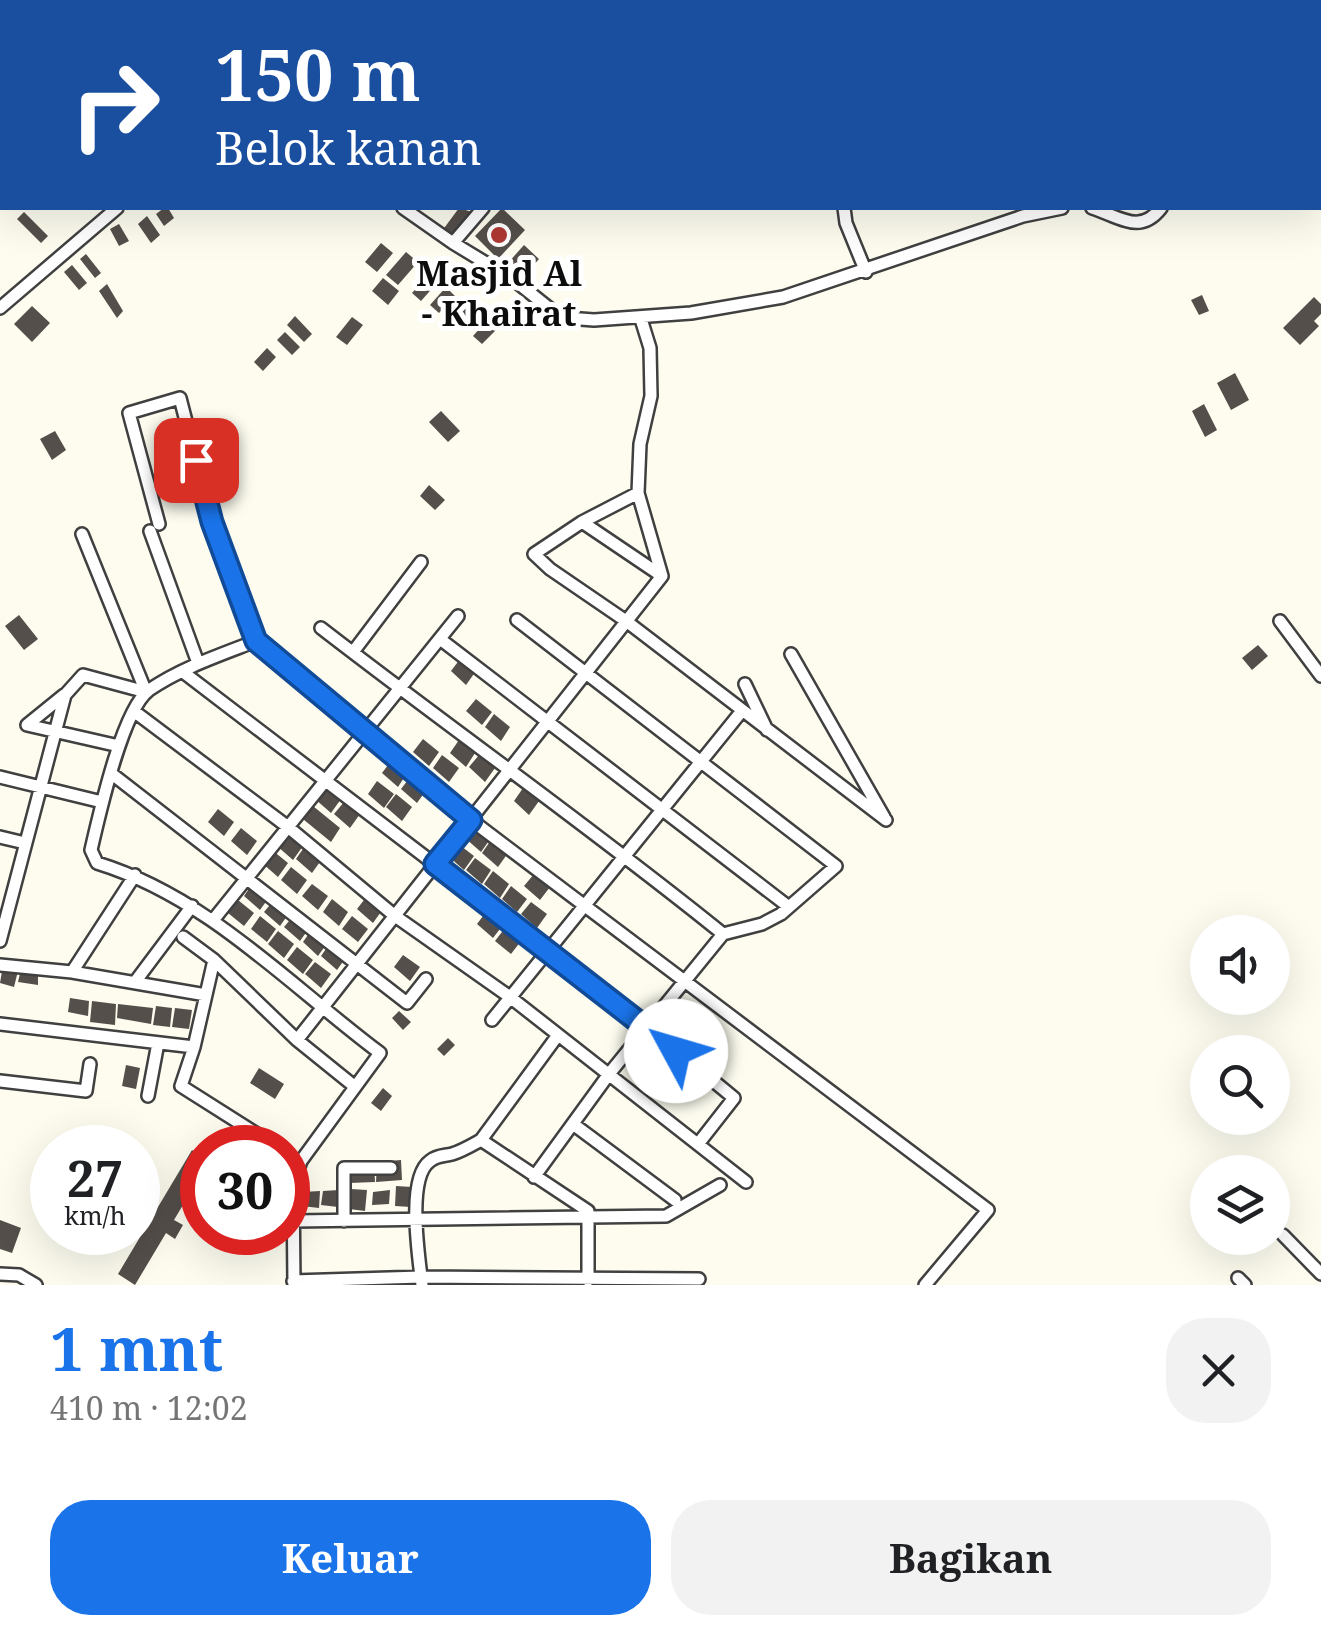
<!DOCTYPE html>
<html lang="id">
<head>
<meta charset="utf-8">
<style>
  body { margin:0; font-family:"Noto Serif",serif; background:#f2f2f2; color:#202124; height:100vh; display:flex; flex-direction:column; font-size:38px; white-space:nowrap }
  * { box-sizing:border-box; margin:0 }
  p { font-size:32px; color:#757577 }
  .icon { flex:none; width:55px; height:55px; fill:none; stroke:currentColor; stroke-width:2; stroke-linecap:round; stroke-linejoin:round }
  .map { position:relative; height:1285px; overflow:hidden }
  .drawer { display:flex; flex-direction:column; background:#fff; flex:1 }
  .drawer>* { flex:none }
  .guide { position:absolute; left:0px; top:0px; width:1322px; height:210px; box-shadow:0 10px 40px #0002; background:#1a4fa0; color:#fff; overflow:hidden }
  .tools { position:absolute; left:1190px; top:915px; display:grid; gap:20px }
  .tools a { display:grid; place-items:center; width:100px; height:100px; border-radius:50%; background:#fff; box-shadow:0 10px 40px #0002; font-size:50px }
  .speed { position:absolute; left:30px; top:1125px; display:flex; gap:20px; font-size:50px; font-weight:700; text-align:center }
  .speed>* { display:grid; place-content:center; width:130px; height:130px; border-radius:50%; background:#fff; box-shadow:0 10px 40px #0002; line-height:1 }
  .speed small { font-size:25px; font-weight:400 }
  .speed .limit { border:15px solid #d22; background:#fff; color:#111 }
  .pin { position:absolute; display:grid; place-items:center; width:85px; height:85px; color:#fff; margin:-42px; border-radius:20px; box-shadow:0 5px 15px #0006 }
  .me { position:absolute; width:110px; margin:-55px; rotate:309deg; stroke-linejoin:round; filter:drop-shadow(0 0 8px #0008) }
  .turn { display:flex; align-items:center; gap:35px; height:210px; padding:0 50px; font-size:45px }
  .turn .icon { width:130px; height:130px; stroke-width:2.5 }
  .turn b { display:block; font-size:70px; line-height:85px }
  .round { display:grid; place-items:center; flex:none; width:105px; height:105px; border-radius:40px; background:#f2f2f2 }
  .summary { display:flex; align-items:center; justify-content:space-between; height:170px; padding:0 50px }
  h1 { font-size:60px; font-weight:700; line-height:75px; color:#1a73e8 }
  .button { display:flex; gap:20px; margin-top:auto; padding:20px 50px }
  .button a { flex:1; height:115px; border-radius:40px; background:#1a73e8; color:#fff; font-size:40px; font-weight:700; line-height:115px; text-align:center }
  .button a+a { background:#f2f2f2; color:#202124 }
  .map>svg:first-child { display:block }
  .building { fill:#554f4b }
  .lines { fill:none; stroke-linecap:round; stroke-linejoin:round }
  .lane-casing { stroke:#404040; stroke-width:11 }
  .street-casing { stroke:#404040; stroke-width:16 }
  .lane { stroke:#fff; stroke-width:6 }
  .street { stroke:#fff; stroke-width:11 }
  .route-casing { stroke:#114b97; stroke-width:25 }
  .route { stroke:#1a73e8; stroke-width:18 }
  .poi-dot { fill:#af3933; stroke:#fff; stroke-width:4 }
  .labels { text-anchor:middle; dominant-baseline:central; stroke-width:10; stroke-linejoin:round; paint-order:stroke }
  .poi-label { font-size:35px; font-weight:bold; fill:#0d0d0d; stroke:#fff }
</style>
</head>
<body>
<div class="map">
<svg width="1321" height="1285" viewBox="0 0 1321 1285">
  <rect width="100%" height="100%" fill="#fdfcef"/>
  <path class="building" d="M164 208H168L174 218 164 226 156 214Z
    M459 208 472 212 451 238 442 231Z
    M502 208 525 230 498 259 475 236Z
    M24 212 48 236 41 243 17 219Z
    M147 216 160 235 151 243 138 224Z
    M119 224 129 241 119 246 110 229Z
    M381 243 393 253 377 272 365 262Z
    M524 245 539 259 522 278 507 264Z
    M406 252 418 262 398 285 386 275Z
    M86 254 101 273 95 278 80 259Z
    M72 265 87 283 79 290 64 272Z
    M428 275 437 283 421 301 412 293Z
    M383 278 399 291 388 305 372 291Z
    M107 284 123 311 117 318 99 291Z
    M446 287 455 296 439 313 430 305Z
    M1202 295 1209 311 1199 315 1191 300Z
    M1314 297 1321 304V314L1314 321 1319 326 1300 345 1283 328Z
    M469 304 478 312 462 330 453 321Z
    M32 306 50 323 32 342 14 324Z
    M295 316 312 334 304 342 287 325Z
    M352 317 363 325 347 345 336 337Z
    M489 318 499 327 482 344 473 336Z
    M285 332 300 347 292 355 277 340Z
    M267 348 276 357 263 371 254 362Z
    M1235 373 1249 400 1231 410 1217 383Z
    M1204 404 1217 430 1205 437 1192 411Z
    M441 411 460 431 448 442 429 422Z
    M55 431 66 450 52 460 40 439Z
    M429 485 445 500 435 510 420 496Z
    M19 615 38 639 24 650 5 626Z
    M1258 645 1268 656 1252 670 1242 658Z
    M460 659 476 671 466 685 451 671Z
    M476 699 492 712 482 725 466 711Z
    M494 714 510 727 501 741 485 727Z
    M423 739 439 752 429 766 413 752Z
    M459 740 475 753 466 767 450 753Z
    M442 755 459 768 449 782 433 768Z
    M479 755 495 768 485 782 469 767Z
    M391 761 407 773 398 787 382 773Z
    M411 776 427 789 417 803 401 789Z
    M377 781 394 794 384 808 368 794Z
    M325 787 341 799 331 813 315 799Z
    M523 788 539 801 529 815 514 801Z
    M396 794 412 807 402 821 386 807Z
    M308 802 340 828 331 842 298 815Z
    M344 802 360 814 350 828 334 814Z
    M218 809 234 822 224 836 208 822Z
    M475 826 491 838 481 852 465 838Z
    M241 828 257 841 247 855 231 841Z
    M287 834 303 846 293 860 277 846Z
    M491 840 508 853 498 867 482 853Z
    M457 843 474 856 464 870 448 856Z
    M305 846 322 859 312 873 296 859Z
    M272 850 288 863 278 877 262 863Z
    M475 858 491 870 482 884 466 870Z
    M291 867 307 880 297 894 281 880Z
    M493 871 509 884 500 898 484 884Z
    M534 874 550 887 540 900 524 886Z
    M253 883 270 896 260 910 244 896Z
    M312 884 328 896 318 910 302 896Z
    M511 886 527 899 517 912 502 899Z
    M367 896 383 909 373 923 357 909Z
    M332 899 348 912 339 926 323 912Z
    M238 900 254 913 244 926 228 913Z
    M274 900 290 912 280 926 264 912Z
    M531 902 547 914 537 928 521 914Z
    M486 912 503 925 493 938 477 924Z
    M294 915 310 927 300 941 284 927Z
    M260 916 276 929 267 942 251 929Z
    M352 916 368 929 358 942 342 929Z
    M505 928 521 941 511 954 495 941Z
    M312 929 328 942 318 956 303 942Z
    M278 931 294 944 284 958 268 944Z
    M330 943 347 956 337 970 321 956Z
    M297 947 313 960 303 974 287 960Z
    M403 955 420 967 410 981 394 967Z
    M315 962 331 974 321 988 305 974Z
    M3 965 19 967 14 987 0 983Z
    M21 969 38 971V985L18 982Z
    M70 998 89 1001 88 1016 68 1012Z
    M92 1001 116 1004 115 1025 90 1022Z
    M118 1004 153 1008 151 1024 117 1018Z
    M156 1006 172 1008 170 1027 153 1025Z
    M175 1008 192 1010 189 1029 172 1027Z
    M399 1011 411 1022 403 1030 392 1018Z
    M448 1038 455 1045 444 1056 437 1049Z
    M126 1065 140 1068 136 1089 122 1086Z
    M259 1068 284 1084 275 1099 250 1083Z
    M383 1088 392 1096 381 1111 371 1103Z
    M192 1150 202 1156V1173L174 1220 183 1225 175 1239 166 1233 135 1285 118 1274Z
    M401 1160 402 1180 376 1182 377 1162Z
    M374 1162 375 1182 349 1183 350 1163Z
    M396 1186 412 1187 411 1207 395 1206Z
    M351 1189 367 1190 365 1211 349 1209Z
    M339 1190 338 1207 321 1205 323 1191Z
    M390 1190 389 1204 372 1205 373 1192Z
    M320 1191 319 1208 302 1206 303 1192Z
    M0 1220 21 1228 12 1253 0 1249Z"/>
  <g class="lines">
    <defs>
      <path id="lane" d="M1320 60 1321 59"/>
      <path id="street" d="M257 0 258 2
        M997 2 998 0
        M1320 106 1321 107
        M403 208 453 243 514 280 554 312 567 318 594 320 691 313 783 297 1023 216 1062 208
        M844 208 846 223 866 272
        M1092 208C1120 217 1140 235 1161 208
        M453 243 483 208
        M0 308 117 208
        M641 319 650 348 651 396 640 444 638 493 662 576
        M638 493 582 522 534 554 550 569 626 621 886 820
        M582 522 662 576
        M159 524 129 413 180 398 212 522 256 641 363 734 471 820 988 1210 925 1285
        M150 531 198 663
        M82 534 146 692
        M517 620 836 866 781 914 762 924 723 934
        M1280 621 1321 676
        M321 628C454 731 592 828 723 934L609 1074 534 1177
        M440 639 789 907
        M256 641C220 655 181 668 149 690 122 710 99 816 91 850L97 863C208 897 289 985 380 1053L301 1161 293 1184 294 1285
        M353 652 421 562
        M791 654 884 817
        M183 672 648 1027 734 1098 698 1144
        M745 684 767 730
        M64 695 27 725 119 746
        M135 712 288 827 395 916 510 997 746 1182
        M112 774 407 1003 426 979
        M0 777 102 802
        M0 837 25 843
        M214 919 458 616
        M183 937 214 960 297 1040 354 1086
        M0 941 65 695 83 675 146 692
        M214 960 194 1047 181 1086 279 1148
        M0 965 72 972 206 995
        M72 972 135 875
        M135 982 192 906
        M492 1020 741 712
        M0 1024 194 1047
        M297 1040 662 576
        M0 1081 86 1091 90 1064
        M148 1096 158 1043
        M573 1124 675 1200
        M481 1140 558 1035
        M294 1221 588 1217V1280
        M344 1221V1168H391
        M1283 1235 1321 1274
        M0 1274 19 1275 36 1285
        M1238 1278 1245 1285
        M293 1281 421 1277 699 1279
        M422 1285C419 1258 406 1178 430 1161 437 1155 444 1156 452 1154 462 1151 472 1145 481 1140L588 1211V1217L666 1216 720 1185"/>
    </defs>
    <use href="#lane" class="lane-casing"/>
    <use href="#street" class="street-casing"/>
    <use href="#lane" class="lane"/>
    <use href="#street" class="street"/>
  </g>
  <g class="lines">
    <defs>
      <path id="route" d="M196 460 212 522 256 641 471 820 435 864 676 1051"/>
    </defs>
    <use href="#route" class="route-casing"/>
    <use href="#route" class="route"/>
  </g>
  <circle class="poi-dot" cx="499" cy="235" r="10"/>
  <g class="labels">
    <g class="poi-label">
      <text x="499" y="272">Masjid Al<tspan x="499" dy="40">- Khairat</tspan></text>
    </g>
  </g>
</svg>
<div class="tools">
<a><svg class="icon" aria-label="sound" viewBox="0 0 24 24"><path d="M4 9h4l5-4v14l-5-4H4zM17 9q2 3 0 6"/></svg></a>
<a><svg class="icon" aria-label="search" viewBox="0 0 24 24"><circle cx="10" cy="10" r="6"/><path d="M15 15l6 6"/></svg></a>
<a><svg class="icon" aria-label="layers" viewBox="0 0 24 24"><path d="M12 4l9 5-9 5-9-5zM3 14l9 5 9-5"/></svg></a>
</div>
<div class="speed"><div>27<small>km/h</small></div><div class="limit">30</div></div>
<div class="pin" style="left:196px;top:460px;background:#d93025"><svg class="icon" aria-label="arrive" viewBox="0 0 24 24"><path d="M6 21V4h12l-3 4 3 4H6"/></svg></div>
<svg class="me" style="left:676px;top:1051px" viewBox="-20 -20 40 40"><circle r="19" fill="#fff"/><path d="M0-13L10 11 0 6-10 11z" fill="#1a73e8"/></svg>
<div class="guide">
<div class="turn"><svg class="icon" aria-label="right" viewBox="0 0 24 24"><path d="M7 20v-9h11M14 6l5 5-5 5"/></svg><div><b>150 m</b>Belok kanan</div></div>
</div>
</div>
<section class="drawer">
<div class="summary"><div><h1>1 mnt</h1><p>410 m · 12:02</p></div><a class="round"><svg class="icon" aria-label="close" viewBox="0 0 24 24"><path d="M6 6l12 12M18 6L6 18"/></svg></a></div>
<div class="button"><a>Keluar</a><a>Bagikan</a></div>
</section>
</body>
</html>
